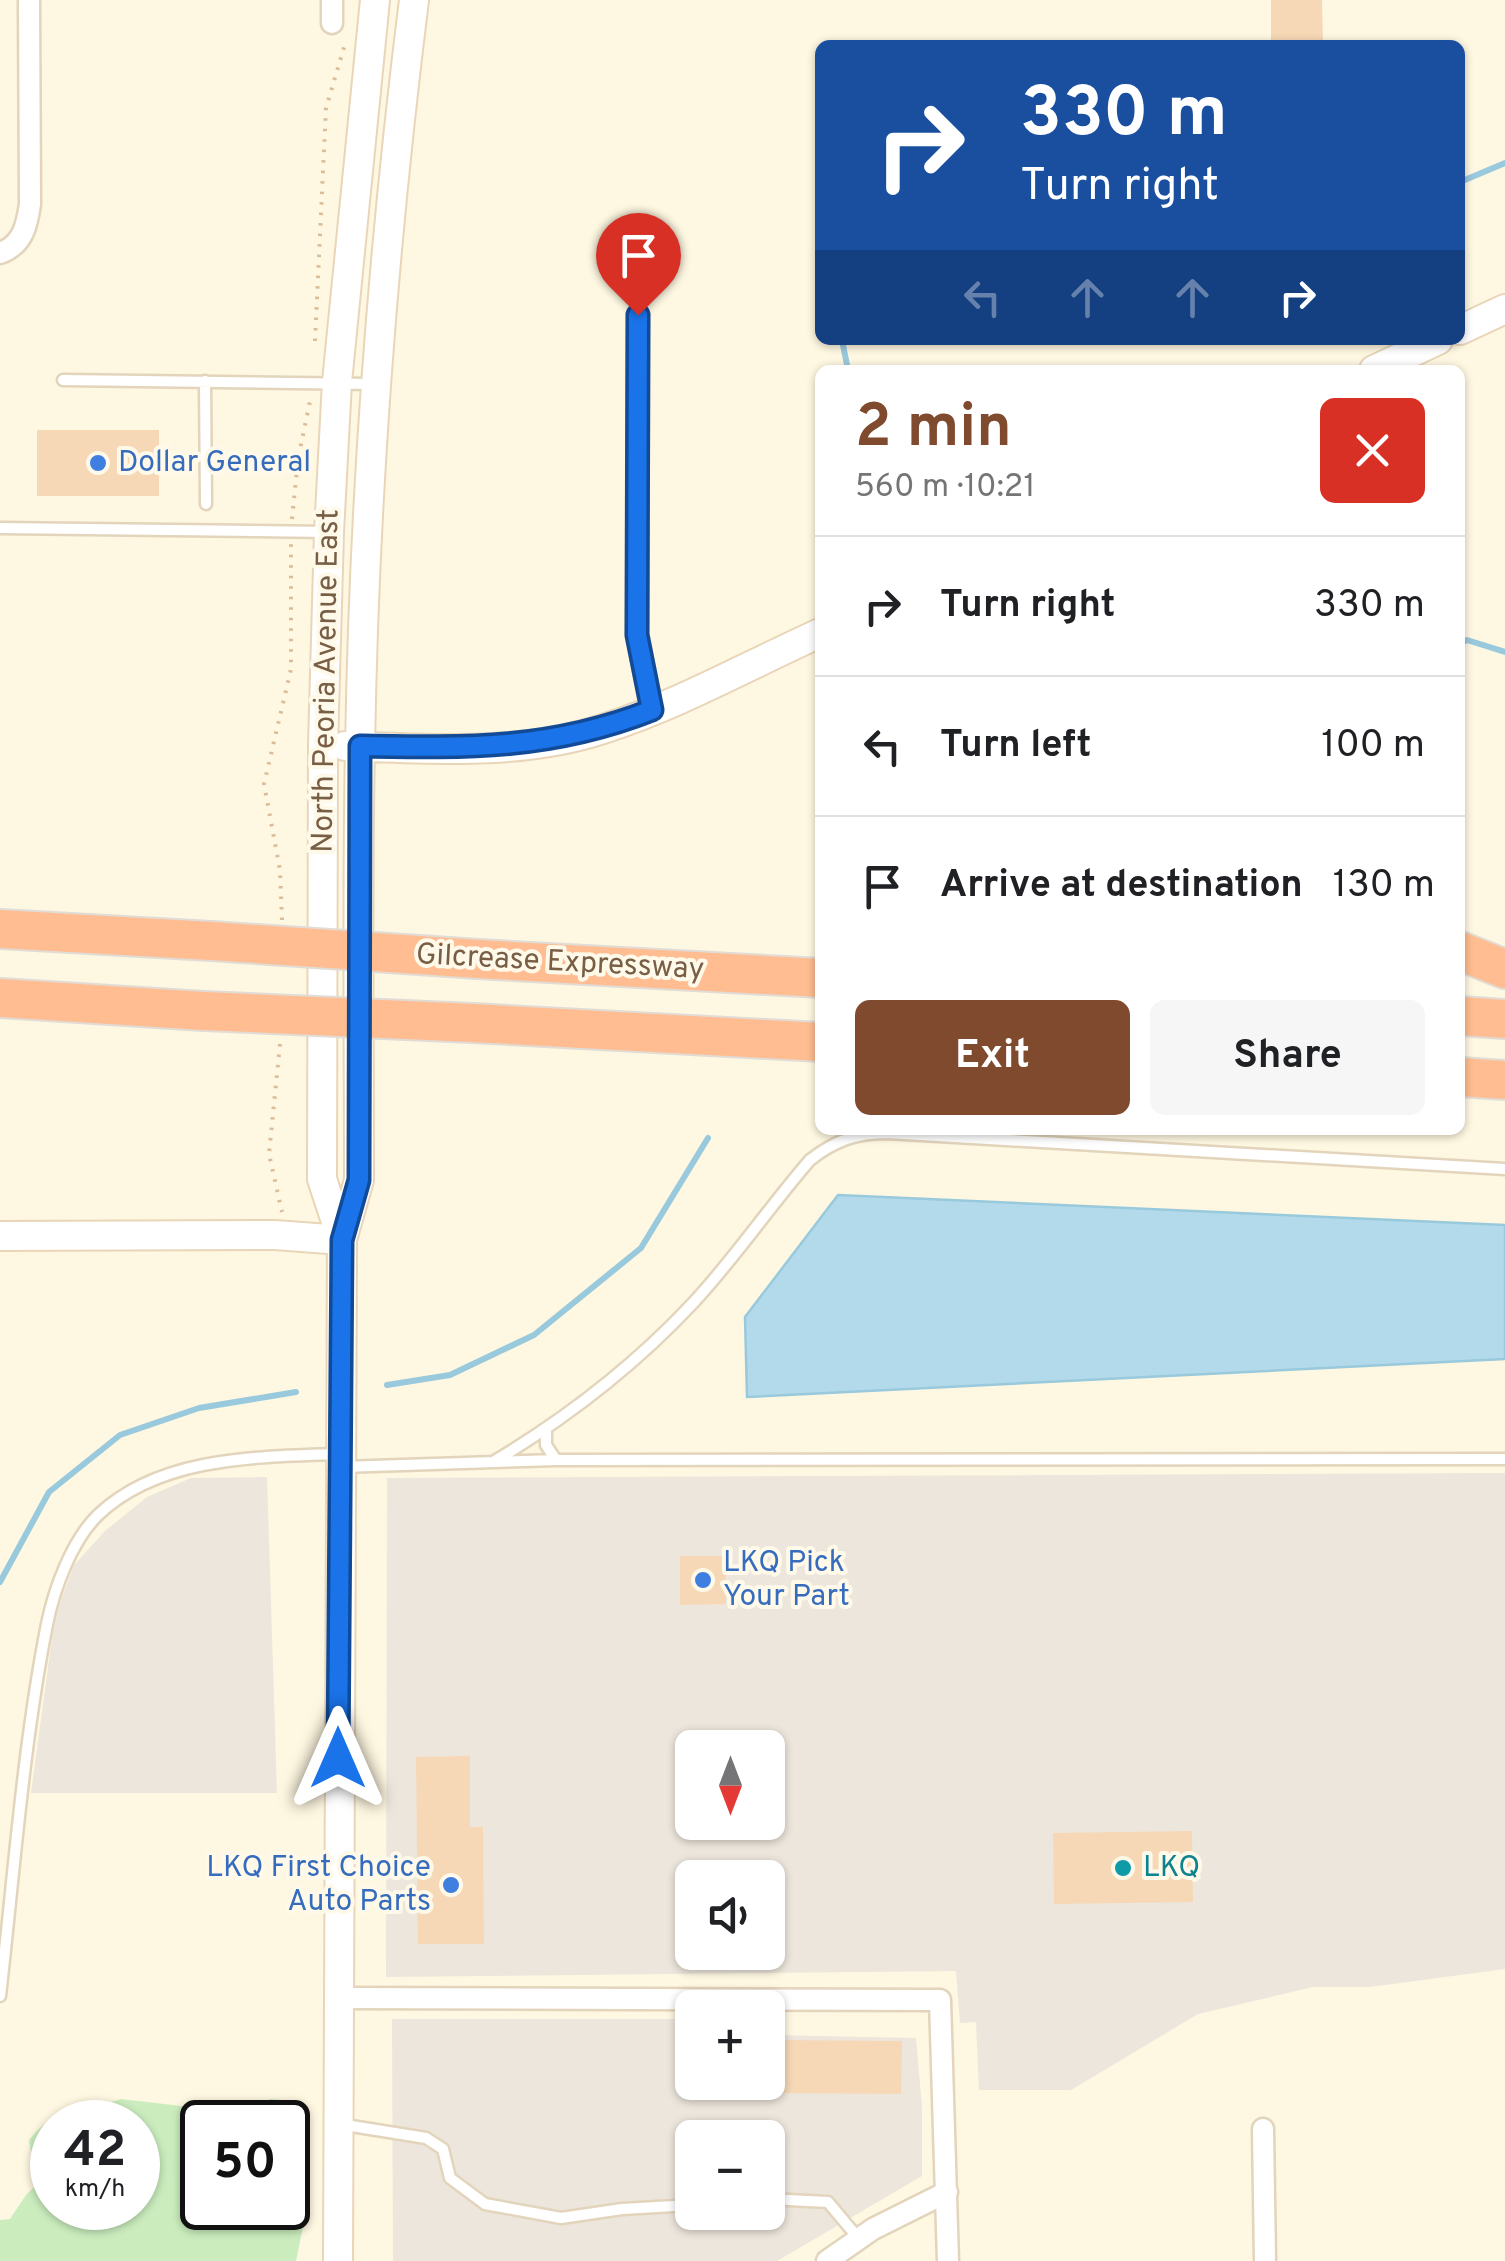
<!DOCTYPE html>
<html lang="en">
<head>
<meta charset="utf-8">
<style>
  body { margin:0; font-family:Overpass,sans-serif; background:#f6f6f6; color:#202124; height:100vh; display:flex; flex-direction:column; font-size:38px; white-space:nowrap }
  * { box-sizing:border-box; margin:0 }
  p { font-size:32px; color:#757577 }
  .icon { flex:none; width:55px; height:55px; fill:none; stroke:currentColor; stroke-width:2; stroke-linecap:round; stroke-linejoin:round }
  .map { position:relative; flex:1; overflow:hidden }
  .details { position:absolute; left:815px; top:365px; width:650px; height:770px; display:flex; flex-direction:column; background:#fff; border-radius:15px; box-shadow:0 2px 8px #0004 }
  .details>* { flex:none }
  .guide { position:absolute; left:815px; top:40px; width:650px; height:305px; border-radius:15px; box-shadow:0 2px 8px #0004; background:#1a4fa0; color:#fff; overflow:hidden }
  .needle { width:65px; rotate:180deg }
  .fabs { position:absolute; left:675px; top:1730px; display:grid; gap:20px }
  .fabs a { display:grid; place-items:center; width:110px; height:110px; border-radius:15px; background:#fff; box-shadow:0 2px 8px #0004; font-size:50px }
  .speed { position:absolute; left:30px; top:2100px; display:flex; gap:20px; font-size:50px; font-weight:700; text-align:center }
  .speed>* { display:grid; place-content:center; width:130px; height:130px; border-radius:50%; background:#fff; box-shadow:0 2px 8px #0004; line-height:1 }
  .speed small { font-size:25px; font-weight:400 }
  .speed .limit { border:5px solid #111; border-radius:15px; background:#fff; color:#111 }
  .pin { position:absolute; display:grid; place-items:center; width:85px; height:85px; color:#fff; margin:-102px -42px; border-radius:50% 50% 50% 0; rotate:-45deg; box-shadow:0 0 10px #0007 }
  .pin .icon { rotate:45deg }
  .me { position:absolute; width:110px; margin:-55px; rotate:0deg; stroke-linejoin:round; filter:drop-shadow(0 0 8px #0008) }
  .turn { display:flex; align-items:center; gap:35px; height:210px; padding:0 40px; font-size:45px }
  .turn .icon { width:130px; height:130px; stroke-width:2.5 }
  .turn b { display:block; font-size:70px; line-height:85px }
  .lanes { display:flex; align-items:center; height:95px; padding:0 40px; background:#0003; justify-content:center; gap:50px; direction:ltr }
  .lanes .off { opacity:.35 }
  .round { display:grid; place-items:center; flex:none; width:105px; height:105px; border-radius:15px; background:#f6f6f6 }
  .overview { display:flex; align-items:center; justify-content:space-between; height:170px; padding:0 40px }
  h1 { font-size:60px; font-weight:700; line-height:75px; color:#7f4a2e }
  .action { display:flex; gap:20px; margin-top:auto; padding:20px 40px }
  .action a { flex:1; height:115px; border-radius:15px; background:#7f4a2e; color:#fff; font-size:40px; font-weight:700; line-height:115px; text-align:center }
  .action a+a { background:#f6f6f6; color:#202124 }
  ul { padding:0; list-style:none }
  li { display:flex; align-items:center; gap:30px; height:140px; padding:0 40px; border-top:2px solid #e0e0e0 }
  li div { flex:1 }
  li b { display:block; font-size:38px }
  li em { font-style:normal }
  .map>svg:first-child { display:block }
  .industrial { fill:#ede6dc; fill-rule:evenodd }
  .green { fill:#cbedbe; fill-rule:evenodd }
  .water { fill:#b3daea; stroke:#99c9dc; stroke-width:2.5 }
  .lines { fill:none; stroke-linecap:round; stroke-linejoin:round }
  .stream { stroke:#99c9dc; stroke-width:6 }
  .building { fill:#f6d8b6 }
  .lane-casing { stroke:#e3d4bc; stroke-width:15 }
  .street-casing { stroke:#e3d4bc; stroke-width:25 }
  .secondary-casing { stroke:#e9d6b9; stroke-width:32 }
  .highway-casing { stroke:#e1dcd6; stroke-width:42 }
  .path { stroke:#dbbc99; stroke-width:4; stroke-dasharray:2.5 8; stroke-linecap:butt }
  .lane { stroke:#fff; stroke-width:10 }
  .street { stroke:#fff; stroke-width:20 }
  .secondary { stroke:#fff; stroke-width:28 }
  .highway { stroke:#ffbd91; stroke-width:38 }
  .highway-bridge-casing { stroke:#e1dcd6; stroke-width:42; stroke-linecap:butt }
  .highway-bridge { stroke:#ffbd91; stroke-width:38 }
  .route-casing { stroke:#114b97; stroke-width:25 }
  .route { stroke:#1a73e8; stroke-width:18 }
  .shop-dot { fill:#3f7fe0; stroke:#fff9e9; stroke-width:4 }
  .culture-dot { fill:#0f9aa8; stroke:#fff9e9; stroke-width:4 }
  .labels { text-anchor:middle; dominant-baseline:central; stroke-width:8; stroke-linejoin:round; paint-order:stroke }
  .shop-label { font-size:30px; fill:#366cbe; stroke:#fff9e9; text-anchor:start }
  .street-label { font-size:30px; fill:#785e45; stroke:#fff9e9 }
  .culture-label { font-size:30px; fill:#0d838f; stroke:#fff9e9; text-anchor:start }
</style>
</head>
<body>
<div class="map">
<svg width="1505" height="2261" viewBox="0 0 1505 2261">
  <rect width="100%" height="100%" fill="#fef7e1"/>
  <path class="industrial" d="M1505 1473V1969L1370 1987H1313L1198 2014 1071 2090H979L976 2022 960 2023 956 1971 386 1977 387 1478ZM692 1748H768V1822H692ZM692 1878H768V1952H692Z
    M267 1477 277 1793H31L55 1616 74 1565 105 1531 147 1497 191 1478Z
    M392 2019H692V2082H768V2035L916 2038 922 2107V2176L777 2261H393ZM692 2138H768V2212H692Z"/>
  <path class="green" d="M121 2099 233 2112 252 2110 270 2099 292 2101 305 2113V2217L296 2261H0V2220L10 2219 26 2195 52 2170V2208H138V2122H52V2163L32 2158 29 2140C57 2104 82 2112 121 2099ZM288 2122V2208H202V2122Z"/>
  <path class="water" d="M838 1195 1505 1225V1359L747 1397 745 1317Z"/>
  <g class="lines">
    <path class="stream" d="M1460 182 1505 163
      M842 340 848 370
      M1460 644 1467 640 1505 652
      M387 1385 450 1375 534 1335 641 1248 708 1138
      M0 1582 49 1492 120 1435 199 1408 296 1392"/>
  </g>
  <path class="building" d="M1271 0H1322L1323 45H1271Z
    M37 430H159V496H37Z
    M680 1556H726V1604L680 1605Z
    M470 1756V1827H483L484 1944H418L416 1757Z
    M1192 1831 1193 1902 1054 1904 1053 1833Z
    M768 2040 902 2041 901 2094 768 2093Z"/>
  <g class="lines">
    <defs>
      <path id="lane" d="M63 380 372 384
        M205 381 206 504
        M0 528 328 532
        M546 1428V1445L556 1460
        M493 1462C565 1419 635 1365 693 1303 735 1258 770 1206 810 1160 834 1141 856 1133 887 1133L1505 1169
        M341 1467 556 1460 1505 1459
        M0 1996C14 1873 23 1746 47 1624 54 1589 72 1540 98 1515 160 1456 258 1457 338 1454
        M339 2124 426 2138 443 2149 450 2178 485 2204 561 2218 622 2209 692 2205
        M768 2199 828 2202 859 2239"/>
      <path id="street" d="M332 0V23
        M0 253C23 245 27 225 30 204L29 0
        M638 315 637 635 652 710
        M338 1998 940 2000 948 2261
        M1263 2129 1265 2261
        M827 2261 873 2229 947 2192"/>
      <path id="secondary" d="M1460 330 1505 309
        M1374 370 1438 340
        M345 746C429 749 522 756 603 729 678 705 749 665 820 633
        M0 1236 275 1235 342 1240
        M342 1240 322 1179 323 745 329 532 337 382 375 0
        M338 2261 342 1240 359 1180C359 1036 357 892 360 748 364 498 383 248 414 0"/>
      <path id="highway" d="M0 929 211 941
        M1460 951 1505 969
        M478 959 820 978
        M0 998 204 1011
        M1460 1016 1505 1019
        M473 1023 820 1042
        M1460 1077 1505 1080"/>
    </defs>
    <use href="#lane" class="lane-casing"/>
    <use href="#street" class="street-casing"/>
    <use href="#secondary" class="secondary-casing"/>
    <use href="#highway" class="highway-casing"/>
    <path class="path" d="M315 341 326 108 345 44
      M292 519 298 459 310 401
      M282 920 280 870 264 784 291 669V544
      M280 1044 269 1154 282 1212"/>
    <use href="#lane" class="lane"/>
    <use href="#street" class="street"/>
    <use href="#secondary" class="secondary"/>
    <use href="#highway" class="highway"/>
    <defs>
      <path id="highway-bridge" d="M211 941 478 959
        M204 1011 473 1023"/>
    </defs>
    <use href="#highway-bridge" class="highway-bridge-casing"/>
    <use href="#highway-bridge" class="highway-bridge"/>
  </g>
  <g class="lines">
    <defs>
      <path id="route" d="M338 1758 342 1240 359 1180 360 746C466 748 551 750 652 710L637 635 638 315"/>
    </defs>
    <use href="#route" class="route-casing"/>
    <use href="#route" class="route"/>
  </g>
  <g class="shop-dot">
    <circle cx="98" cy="463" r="10"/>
    <circle cx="703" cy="1580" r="10"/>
    <circle cx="451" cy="1885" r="10"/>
  </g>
  <circle class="culture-dot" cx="1123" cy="1868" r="10"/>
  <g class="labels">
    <g class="shop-label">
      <text x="118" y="463">Dollar General</text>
      <text x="723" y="1563">LKQ Pick<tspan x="723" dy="34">Your Part</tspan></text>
      <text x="431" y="1868" text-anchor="end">LKQ First Choice<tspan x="431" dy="34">Auto Parts</tspan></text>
    </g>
    <g class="street-label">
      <text transform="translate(327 681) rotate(-89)">North Peoria Avenue East</text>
      <text transform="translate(560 963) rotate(3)">Gilcrease Expressway</text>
    </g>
    <g class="culture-label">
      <text x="1143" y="1868">LKQ</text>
    </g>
  </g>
</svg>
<div class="fabs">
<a><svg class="needle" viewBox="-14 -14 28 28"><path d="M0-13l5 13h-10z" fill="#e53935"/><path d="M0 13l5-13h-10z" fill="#757577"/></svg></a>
<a><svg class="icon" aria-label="sound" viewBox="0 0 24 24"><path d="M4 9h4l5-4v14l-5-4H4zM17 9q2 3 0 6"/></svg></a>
<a>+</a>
<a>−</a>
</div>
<div class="speed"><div>42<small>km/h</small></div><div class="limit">50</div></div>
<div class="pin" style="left:638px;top:315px;background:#d93025"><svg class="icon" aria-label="arrive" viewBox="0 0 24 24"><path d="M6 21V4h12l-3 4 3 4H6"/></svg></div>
<svg class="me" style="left:338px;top:1758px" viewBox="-20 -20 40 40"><path d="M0-17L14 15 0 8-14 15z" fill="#1a73e8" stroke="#fff" stroke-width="4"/></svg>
<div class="guide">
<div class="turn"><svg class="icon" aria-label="right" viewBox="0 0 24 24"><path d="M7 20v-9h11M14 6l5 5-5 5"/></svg><div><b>330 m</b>Turn right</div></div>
<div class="lanes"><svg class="icon off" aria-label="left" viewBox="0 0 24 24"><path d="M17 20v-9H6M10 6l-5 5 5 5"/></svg><svg class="icon off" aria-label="ahead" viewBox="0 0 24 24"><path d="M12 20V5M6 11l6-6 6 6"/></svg><svg class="icon off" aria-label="ahead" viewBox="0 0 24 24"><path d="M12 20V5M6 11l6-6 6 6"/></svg><svg class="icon" aria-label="right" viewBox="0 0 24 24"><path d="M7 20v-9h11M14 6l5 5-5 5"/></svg></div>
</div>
<section class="details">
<div class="overview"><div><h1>2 min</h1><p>560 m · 10:21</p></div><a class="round" style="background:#d93025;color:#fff"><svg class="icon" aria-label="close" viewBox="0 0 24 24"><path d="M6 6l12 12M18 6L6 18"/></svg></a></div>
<ul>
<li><svg class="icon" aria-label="right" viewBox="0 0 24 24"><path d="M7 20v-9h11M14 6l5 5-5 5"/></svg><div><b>Turn right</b></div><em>330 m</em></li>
<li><svg class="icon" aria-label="left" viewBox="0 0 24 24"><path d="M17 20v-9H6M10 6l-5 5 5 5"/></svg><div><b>Turn left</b></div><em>100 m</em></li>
<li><svg class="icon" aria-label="arrive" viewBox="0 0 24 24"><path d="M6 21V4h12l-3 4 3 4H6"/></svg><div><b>Arrive at destination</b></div><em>130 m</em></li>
</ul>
<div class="action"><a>Exit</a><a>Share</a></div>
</section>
</div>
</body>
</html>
